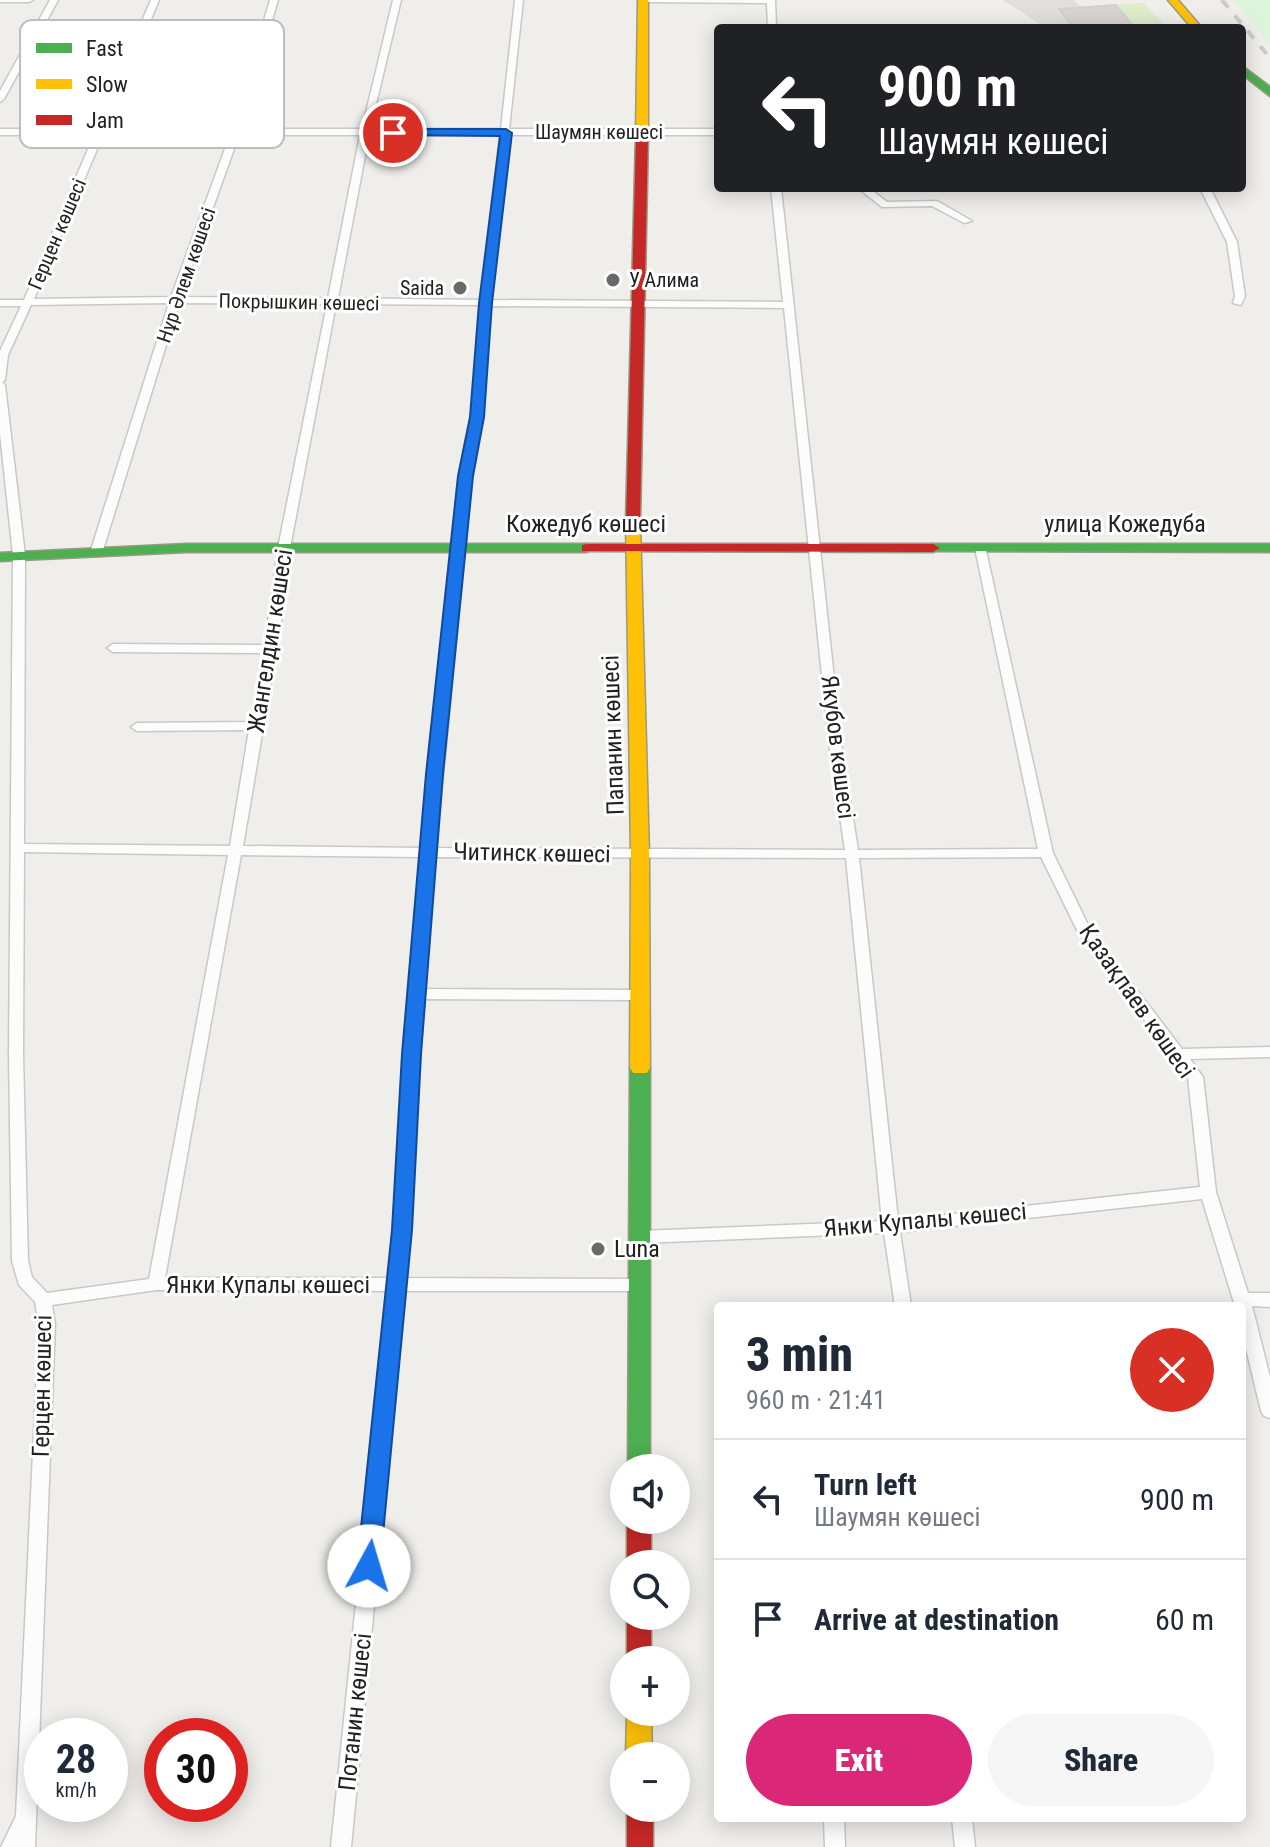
<!DOCTYPE html>
<html lang="en">
<head>
<meta charset="utf-8">
<style>
  body { margin:0; font-family:"Roboto Condensed",sans-serif; background:#f6f6f7; color:#1f2937; height:100vh; display:flex; flex-direction:column; font-size:30px; white-space:nowrap }
  * { box-sizing:border-box; margin:0 }
  p { font-size:26px; color:#747a83 }
  .icon { flex:none; width:44px; height:44px; fill:none; stroke:currentColor; stroke-width:2; stroke-linecap:round; stroke-linejoin:round }
  .map { position:relative; flex:1; overflow:hidden }
  .drawer { position:absolute; left:714px; top:1302px; width:532px; height:520px; display:flex; flex-direction:column; background:#fff; border-radius:8px; box-shadow:0 4px 20px #0003 }
  .drawer>* { flex:none }
  .hud { position:absolute; left:714px; top:24px; width:532px; height:168px; border-radius:8px; box-shadow:0 4px 20px #0003; background:#202124; color:#fff; overflow:hidden }
  .controls { position:absolute; left:610px; top:1454px; display:grid; gap:16px }
  .controls a { display:grid; place-items:center; width:80px; height:80px; border-radius:50%; background:#fff; box-shadow:0 4px 20px #0003; font-size:40px }
  .speed { position:absolute; left:24px; top:1718px; display:flex; gap:16px; font-size:40px; font-weight:700; text-align:center }
  .speed>* { display:grid; place-content:center; width:104px; height:104px; border-radius:50%; background:#fff; box-shadow:0 4px 20px #0003; line-height:1 }
  .speed small { font-size:20px; font-weight:400 }
  .speed .limit { border:12px solid #d22; background:#fff; color:#111 }
  .pin { position:absolute; display:grid; place-items:center; width:68px; height:68px; color:#fff; margin:-34px; border:4px solid #fff; border-radius:50%; box-shadow:0 2px 8px #0007 }
  .me { position:absolute; width:88px; margin:-44px; rotate:6deg; stroke-linejoin:round; filter:drop-shadow(0 0 6px #0008) }
  .turn { display:flex; align-items:center; gap:28px; height:168px; padding:0 32px; font-size:36px }
  .turn .icon { width:104px; height:104px; stroke-width:2.5 }
  .turn b { display:block; font-size:56px; line-height:68px }
  .round { display:grid; place-items:center; flex:none; width:84px; height:84px; border-radius:42px; background:#f6f6f7 }
  .overview { display:flex; align-items:center; justify-content:space-between; height:136px; padding:0 32px }
  h1 { font-size:48px; font-weight:800; line-height:60px }
  .action { display:flex; gap:16px; margin-top:auto; padding:16px 32px }
  .action a { flex:1; height:92px; border-radius:48px; background:#db2777; color:#fff; font-size:32px; font-weight:800; line-height:92px; text-align:center }
  .action a+a { background:#f6f6f7; color:#1f2937 }
  ul { padding:0; list-style:none }
  li { display:flex; align-items:center; gap:24px; height:120px; padding:0 32px; border-top:2px solid #e0e1e3 }
  li div { flex:1 }
  li b { display:block; font-size:30px }
  li em { font-style:normal }
  .map>svg:first-child { display:block }
  .grass { fill:#ddeccb }
  .park { fill:#daf5da }
  .parking { fill:#e0dfde }
  .building { fill:#d7d4d2; stroke:#d3d0cc; stroke-width:2 }
  .lines { fill:none; stroke-linecap:round; stroke-linejoin:round }
  .street-casing { stroke:#c9c8c7; stroke-width:3 }
  .fast-casing { stroke:#999a82; stroke-width:3 }
  .slow-casing { stroke:#999a82; stroke-width:3 }
  .jam-casing { stroke:#999a82; stroke-width:3 }
  .street { fill:#fdfcfc; fill-rule:evenodd }
  .fast { fill:#4caf50; fill-rule:evenodd }
  .slow { fill:#ffc107; fill-rule:evenodd }
  .jam { fill:#c62828; fill-rule:evenodd }
  .rail { stroke:#ccc; stroke-width:4; stroke-dasharray:10 10; stroke-linecap:butt }
  .route { fill:#1a73e8; stroke:#114b97; stroke-width:2 }
  .poi-dot { fill:#6a6968; stroke:#fff; stroke-width:3 }
  .labels { text-anchor:middle; dominant-baseline:central; stroke-width:6; stroke-linejoin:round; paint-order:stroke }
  .far-street-label { font-size:20px; fill:#222; stroke:#fff }
  .far-poi-label { font-size:20px; fill:#222; stroke:#fff; text-anchor:start }
  .street-label { font-size:24px; fill:#222; stroke:#fff }
  .poi-label { font-size:24px; fill:#222; stroke:#fff; text-anchor:start }
  .key { fill:#fff; stroke:#bdbdbd; stroke-width:2 }
  .key-label { font-size:22px; fill:#222 }
</style>
</head>
<body>
<div class="map">
<svg width="1270" height="1847" viewBox="0 0 1270 1847">
  <rect width="100%" height="100%" fill="#f0eeeb"/>
  <path class="grass" d="M1144 3 1168 28H1135L1116 5Z"/>
  <path class="park" d="M1234 0H1270V44Z"/>
  <path class="parking" d="M1003 0H1074L1081 7 1060 9 1074 28H1046Z"/>
  <path class="building" d="M1116 5 1135 28H1074L1059 9Z"/>
  <g class="lines">
    <defs>
      <path id="street" d="M0 0H33L29 2H0Z
        M50 0H58L4 99 0 102V91Z
        M151 0H159L105 129H232L270 0H278L240 129H362L393 0H401L370 129H501L515 0H523L509 129H718V135H509L491 300 783 302 771 188H781L841 743 858 850 1038 849 975 548 981 545 985 546 1053 853 1089 927 1182 1049 1270 1047V1057L1190 1059 1203 1077 1216 1192 1248 1293H1270V1307L1252 1306 1270 1377V1418L1264 1416 1261 1411 1242 1332V1306H1235L1202 1199 900 1232 911 1306H895L884 1233 641 1243 635 1241 633 1237 635 1233 641 1231 882 1221 846 858 435 857 425 989 641 990 648 995 641 1000 424 999 405 1278 639 1279 645 1280 647 1285 645 1290 639 1291H404L351 1847H331L388 1291 156 1290 52 1305 55 1324 35 1847H1L16 1816 39 1324 35 1302 19 1285 12 1261 9 1054 13 555 0 433V351L21 306H0V300H24L94 135H0V129H96ZM103 135H230L171 297 34 299ZM239 135H360L328 298 181 297ZM369 135H500L481 300 338 298ZM169 303 91 550 93 552 97 553 103 550 179 303 327 304 278 548 265 645 113 644 107 648 113 652 264 653 251 722 137 723 131 727 137 731 249 730 230 846 24 844 25 555 5 385 2 382 5 380 8 355 31 305ZM336 304 481 305 472 417 460 476 422 848 243 846 281 623 290 548ZM491 306 784 308 829 743 845 850 436 848 472 476 482 417ZM24 852 228 855 149 1279 47 1293 32 1277 28 1261 23 1054ZM241 855 421 857 389 1278H165ZM1041 857 1078 932 1188 1078 1200 1187 898 1220 859 858Z
        M645 0H775L776 28H768L767 3 649 2Z
        M858 188H869L887 202 937 201 972 221 964 223 932 206 882 207Z
        M1200 188H1210L1237 242 1245 296 1241 305 1233 303 1235 296 1227 242Z
        M824 1818H844L845 1847H825Z
        M952 1818H972L975 1847H955Z"/>
      <path id="fast" d="M1242 66 1270 87V96L1242 74Z
        M186 544H587L594 548 587 552H186L0 561V553Z
        M933 544H1270V552L928 551V545Z
        M640 1061 647 1063 650 1068V1468H628L630 1068 633 1063Z"/>
      <path id="slow" d="M638 0H648V135L642 138 636 135Z
        M1168 0H1178L1202 28H1192Z
        M633 517 640 521 649 855 650 1068 647 1073H633L630 1068 631 855 626 521Z
        M627 1712H651L652 1756H626Z"/>
      <path id="jam" d="M642 132 648 135 640 521 633 525 626 521 636 135Z
        M587 544H933L940 548 933 552 582 551V545Z
        M627 1520H651V1564H627Z
        M627 1616H651V1660H627Z
        M627 1808H653V1847H627Z"/>
    </defs>
    <use href="#street" class="street-casing"/>
    <use href="#fast" class="fast-casing"/>
    <use href="#slow" class="slow-casing"/>
    <use href="#jam" class="jam-casing"/>
    <use href="#street" class="street"/>
    <use href="#fast" class="fast"/>
    <use href="#slow" class="slow"/>
    <use href="#jam" class="jam"/>
    <path class="rail" d="M1222 0 1270 58"/>
  </g>
  <path class="route" d="M393 129H506L512 133 492 303 484 417 473 476 443 774 421 1054 412 1230 380 1566 377 1574 369 1577 360 1574 357 1566 392 1230 402 1054 426 774 458 476 470 417 479 303 500 136 389 135 388 133Z"/>
  <g class="poi-dot">
    <circle cx="613" cy="280" r="8"/>
    <circle cx="460" cy="288" r="8"/>
    <circle cx="598" cy="1249" r="8"/>
  </g>
  <g class="labels">
    <g class="far-street-label">
      <text x="599" y="132">Шаумян көшесі</text>
      <text transform="translate(57 234) rotate(-67)">Герцен көшесі</text>
      <text transform="translate(186 275) rotate(-71)">Нұр Әлем көшесі</text>
      <text transform="translate(299 302) rotate(1)">Покрышкин көшесі</text>
    </g>
    <g class="far-poi-label">
      <text x="629" y="280">У Алима</text>
      <text x="444" y="288" text-anchor="end">Saida</text>
    </g>
    <g class="street-label">
      <text x="586" y="524">Кожедуб көшесі</text>
      <text x="1125" y="524">улица Кожедуба</text>
      <text transform="translate(270 641) rotate(-81)">Жангелдин көшесі</text>
      <text transform="translate(613 735) rotate(-92)">Папанин көшесі</text>
      <text transform="translate(838 747) rotate(83)">Якубов көшесі</text>
      <text transform="translate(532 853) rotate(1)">Читинск көшесі</text>
      <text transform="translate(1137 1001) rotate(55)">Қазақпаев көшесі</text>
      <text transform="translate(925 1220) rotate(-5)">Янки Купалы көшесі</text>
      <text x="268" y="1285">Янки Купалы көшесі</text>
      <text transform="translate(42 1386) rotate(-89)">Герцен көшесі</text>
      <text transform="translate(355 1712) rotate(-84)">Потанин көшесі</text>
    </g>
    <g class="poi-label">
      <text x="614" y="1249">Luna</text>
    </g>
  </g>
  <rect x="20" y="20" width="264" height="128" rx="12" class="key"/>
  <rect x="36" y="43" width="36" height="10" fill="#4caf50"/>
  <rect x="36" y="79" width="36" height="10" fill="#ffc107"/>
  <rect x="36" y="115" width="36" height="10" fill="#c62828"/>
  <g class="key-label">
    <text x="86" y="56">Fast</text>
    <text x="86" y="92">Slow</text>
    <text x="86" y="128">Jam</text>
  </g>
</svg>
<div class="controls">
<a><svg class="icon" aria-label="sound" viewBox="0 0 24 24"><path d="M4 9h4l5-4v14l-5-4H4zM17 9q2 3 0 6"/></svg></a>
<a><svg class="icon" aria-label="search" viewBox="0 0 24 24"><circle cx="10" cy="10" r="6"/><path d="M15 15l6 6"/></svg></a>
<a>+</a>
<a>−</a>
</div>
<div class="speed"><div>28<small>km/h</small></div><div class="limit">30</div></div>
<div class="pin" style="left:393px;top:133px;background:#d93025"><svg class="icon" aria-label="arrive" viewBox="0 0 24 24"><path d="M6 21V4h12l-3 4 3 4H6"/></svg></div>
<svg class="me" style="left:369px;top:1566px" viewBox="-20 -20 40 40"><circle r="19" fill="#fff"/><path d="M0-13L10 11 0 6-10 11z" fill="#1a73e8"/></svg>
<div class="hud">
<div class="turn"><svg class="icon" aria-label="left" viewBox="0 0 24 24"><path d="M17 20v-9H6M10 6l-5 5 5 5"/></svg><div><b>900 m</b>Шаумян көшесі</div></div>
</div>
<section class="drawer">
<div class="overview"><div><h1>3 min</h1><p>960 m · 21:41</p></div><a class="round" style="background:#d93025;color:#fff"><svg class="icon" aria-label="close" viewBox="0 0 24 24"><path d="M6 6l12 12M18 6L6 18"/></svg></a></div>
<ul>
<li><svg class="icon" aria-label="left" viewBox="0 0 24 24"><path d="M17 20v-9H6M10 6l-5 5 5 5"/></svg><div><b>Turn left</b><p>Шаумян көшесі</p></div><em>900 m</em></li>
<li><svg class="icon" aria-label="arrive" viewBox="0 0 24 24"><path d="M6 21V4h12l-3 4 3 4H6"/></svg><div><b>Arrive at destination</b></div><em>60 m</em></li>
</ul>
<div class="action"><a>Exit</a><a>Share</a></div>
</section>
</div>
</body>
</html>
